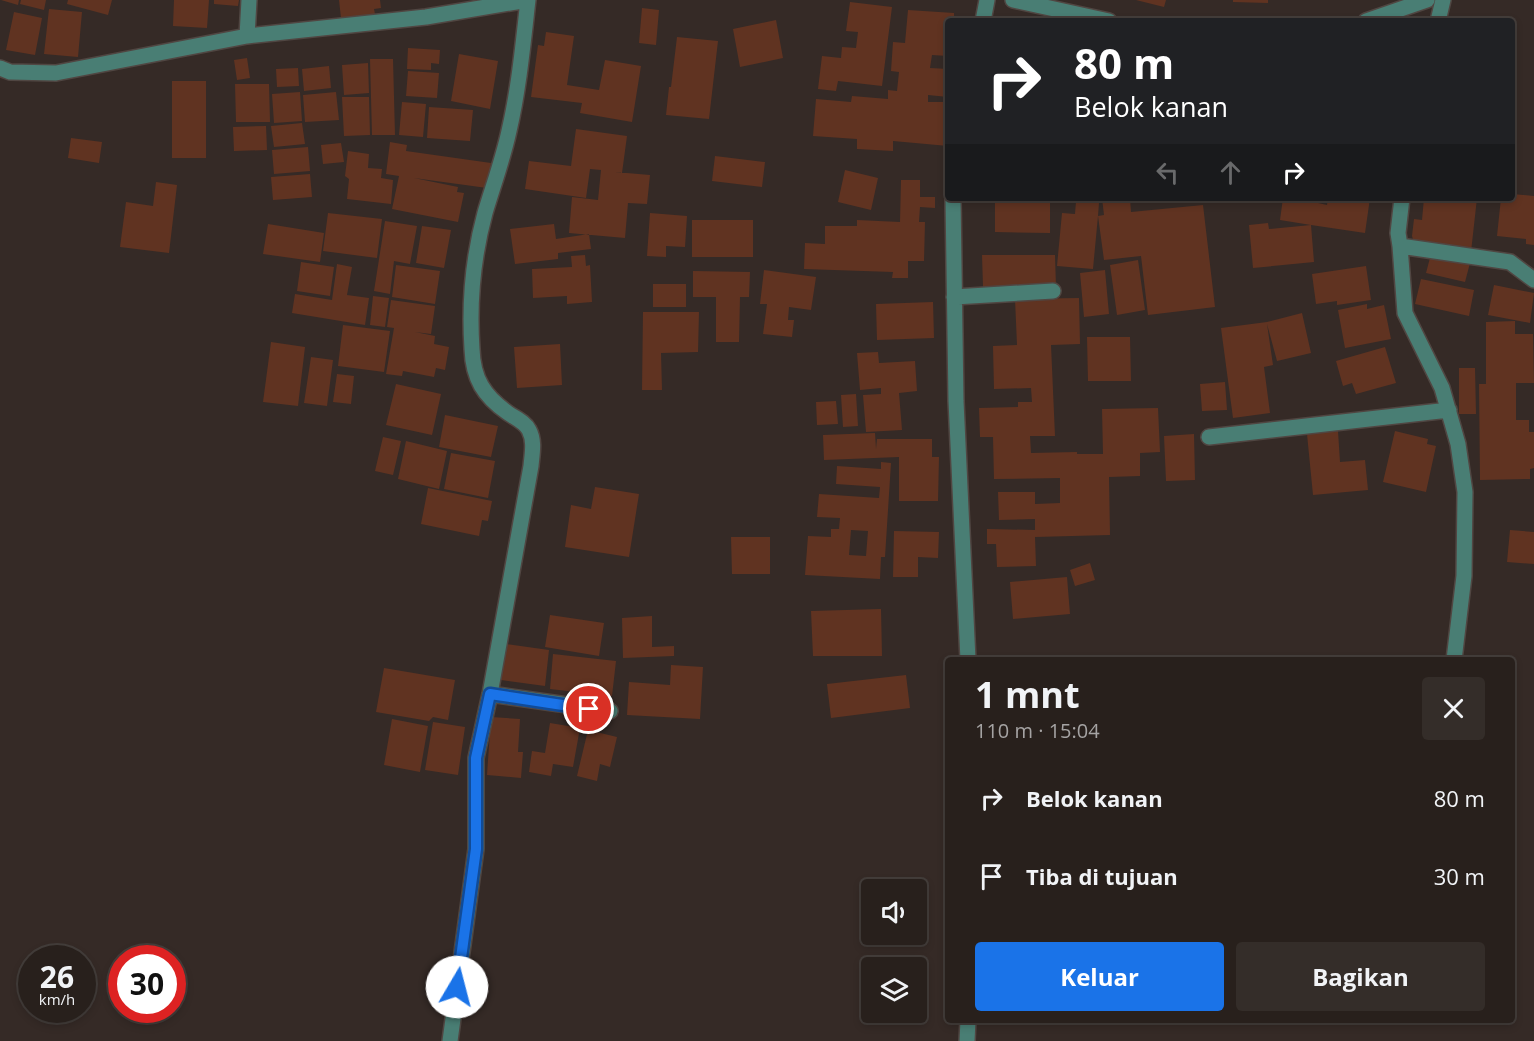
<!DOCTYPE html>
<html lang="id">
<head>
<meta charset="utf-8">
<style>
  body { margin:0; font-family:"Open Sans",sans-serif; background:#342d29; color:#f1f3f6; height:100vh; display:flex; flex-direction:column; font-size:22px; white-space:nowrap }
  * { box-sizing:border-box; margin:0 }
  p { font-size:20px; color:#a5a3a3 }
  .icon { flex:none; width:33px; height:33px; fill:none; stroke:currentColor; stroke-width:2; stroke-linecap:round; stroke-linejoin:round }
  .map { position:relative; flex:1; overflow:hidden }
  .sheet { position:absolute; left:945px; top:657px; width:570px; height:366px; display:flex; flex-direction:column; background:#28201c; border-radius:6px; box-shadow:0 3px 9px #0003,0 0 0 2px #443e3b }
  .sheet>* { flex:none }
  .hud { position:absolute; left:945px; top:18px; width:570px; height:183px; border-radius:6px; box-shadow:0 3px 9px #0003,0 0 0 2px #443e3b; background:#202124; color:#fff; overflow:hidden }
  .fabs { position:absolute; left:861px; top:879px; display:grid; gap:12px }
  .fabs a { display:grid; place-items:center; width:66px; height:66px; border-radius:6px; background:#28201c; box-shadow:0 3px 9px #0003,0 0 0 2px #443e3b; font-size:30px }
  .speed { position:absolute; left:18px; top:945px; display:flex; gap:12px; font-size:30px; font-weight:700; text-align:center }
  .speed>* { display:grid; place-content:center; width:78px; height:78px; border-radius:50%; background:#28201c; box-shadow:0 3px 9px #0003,0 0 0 2px #443e3b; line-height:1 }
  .speed small { font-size:15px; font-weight:400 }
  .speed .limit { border:9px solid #d22; background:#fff; color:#111 }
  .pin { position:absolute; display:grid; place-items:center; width:51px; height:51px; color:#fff; margin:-26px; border:3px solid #fff; border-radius:50%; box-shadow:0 2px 6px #0007 }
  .me { position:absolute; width:66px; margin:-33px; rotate:8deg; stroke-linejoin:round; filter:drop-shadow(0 0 4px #0008) }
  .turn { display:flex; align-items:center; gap:21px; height:126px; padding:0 30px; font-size:27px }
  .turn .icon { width:78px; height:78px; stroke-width:2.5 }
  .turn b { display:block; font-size:42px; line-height:51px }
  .lanes { display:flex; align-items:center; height:57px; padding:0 30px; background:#0003; justify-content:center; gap:30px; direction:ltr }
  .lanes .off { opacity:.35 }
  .round { display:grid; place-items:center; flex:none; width:63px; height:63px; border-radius:6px; background:#342d29 }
  .headline { display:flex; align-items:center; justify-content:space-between; height:102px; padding:0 30px }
  h1 { font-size:36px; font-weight:700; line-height:45px }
  .primary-button { display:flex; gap:12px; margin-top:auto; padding:12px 30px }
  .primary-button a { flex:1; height:69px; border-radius:6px; background:#1a73e8; color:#fff; font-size:24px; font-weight:700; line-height:69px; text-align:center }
  .primary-button a+a { background:#342d29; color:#f1f3f6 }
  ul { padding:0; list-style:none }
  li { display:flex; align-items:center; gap:18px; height:78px; padding:0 30px }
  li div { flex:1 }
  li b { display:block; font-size:22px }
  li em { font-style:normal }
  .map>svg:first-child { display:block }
  .building { fill:#603321; fill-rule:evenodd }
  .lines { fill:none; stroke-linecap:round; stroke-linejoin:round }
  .minor-casing { stroke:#504642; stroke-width:18 }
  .minor { stroke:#497e74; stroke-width:15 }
  .route-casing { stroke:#114b97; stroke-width:15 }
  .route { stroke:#1a73e8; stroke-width:10 }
</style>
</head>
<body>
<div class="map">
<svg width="1534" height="1041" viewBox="0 0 1534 1041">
  <rect width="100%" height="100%" fill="#352a26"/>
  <path class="building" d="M1 0H19L18 5Z
    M21 0H46L44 10 20 4Z
    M68 0H112L108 15 67 4Z
    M174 0H209L207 28 173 26Z
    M214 0H239L238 6 214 4Z
    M339 0H380L381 8 374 9 375 14 341 18Z
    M1136 0H1166L1164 7Z
    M1233 0H1268V3L1233 2Z
    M850 2 892 7 882 86 838 81 836 91 818 89 822 56 841 58 842 47 856 48 858 32 846 31Z
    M642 8 659 10 656 45 639 43Z
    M49 9 82 12 78 57 44 54Z
    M908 10 954 13V21H948V56L932 55 930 68 948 69V97L928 95V102H948V146L893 141V151L857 149V139L813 136 816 99 851 102 852 96 888 99V90L897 91 899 72 891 71 893 42 905 43Z
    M14 12 42 18 35 55 6 50Z
    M1460 17 1479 20V21H1460Z
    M776 20 783 58 740 67 733 29Z
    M546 32 574 36 567 85 599 90 605 60 641 66 632 122 580 113 582 103 531 97 538 45 544 46Z
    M677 37 718 41 709 119 666 115 669 87H671Z
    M408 48 440 50 439 64 431 63V70L407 69Z
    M459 54 498 61 490 109 451 101Z
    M247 58 250 78 237 80 234 60Z
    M370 59H393L395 135H372Z
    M368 63 369 93 344 95 342 65Z
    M329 66 331 88 304 91 302 69Z
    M298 68 299 86 277 87 276 69Z
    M408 71 439 73 437 98 406 96Z
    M172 81H206V158H172Z
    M235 84H269L270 122H236Z
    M300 92 302 121 274 123 272 94Z
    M336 92 339 120 305 122 303 95Z
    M342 97H369L370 135 344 136Z
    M402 102 426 104 423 137 399 135Z
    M429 107 473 110 470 141 427 138Z
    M302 123 305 144 274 147 271 126Z
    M266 126 267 150 234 151 233 127Z
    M576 129 627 136 622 173 615 172 650 175 647 204 628 203 625 238 569 233 572 197 598 200 601 170 590 169 586 198 525 189 529 161 571 166Z
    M71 138 102 142 99 163 68 158Z
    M390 142 407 145 406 151 491 163 487 188 414 178 458 187 457 192 464 193 458 222 392 209 399 176 386 174Z
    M341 143 344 162 323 164 321 145Z
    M308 147 310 171 274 174 272 150Z
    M348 151 369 154 368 168 382 169 381 178 393 180 391 204 347 199 349 179 345 176Z
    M715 156 765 162 762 187 712 181Z
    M845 170 878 178 871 210 838 202Z
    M310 174 312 197 273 200 271 177Z
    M901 180H920V197H935V208L920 207 919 222H925L924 261H908V278H892L893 272 804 269 805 243 825 244V226H857V220L900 222Z
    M156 182 177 185 169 253 120 247 126 202 153 206Z
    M1512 194 1534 196V245L1526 244V239L1497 236 1501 198H1512Z
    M1102 198H1130L1131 212 1203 205 1215 307 1148 315 1141 256 1104 260 1098 216 1093 269 1057 266 1062 213 1075 214 1076 201 1099 203 1098 216 1104 215Z
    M1283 198 1294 200V198H1319L1318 203 1327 205 1328 198H1370L1365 233 1311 225 1314 262 1253 268 1249 225 1268 223 1269 229 1311 225 1280 220Z
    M1424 198H1477L1471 252 1415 246 1412 236 1414 219 1422 220Z
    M995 199 1050 200V233L995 232Z
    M328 213 382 219 377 258 323 251Z
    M650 213 687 216 685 247 666 246V257L647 256Z
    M692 220H753V257H692Z
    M385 221 417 226 410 264 394 261 390 294 374 291Z
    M268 224 324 233 320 262 263 254Z
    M554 224 556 239 589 234 591 249 558 253V259L515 264 510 229Z
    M422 226 451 230 444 268 416 263Z
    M1431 254 1470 263 1465 282 1426 273Z
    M585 255 586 266 590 265 592 302 567 304V296L533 298 532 269 572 267 571 256Z
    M982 255H1055L1056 287H983Z
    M1138 260 1145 310 1117 315 1110 265Z
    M301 262 334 267 330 296 297 291Z
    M337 264 352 267 347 295 369 298 365 325 292 313 295 294 332 300Z
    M396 265 440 271 435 304 392 297Z
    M1366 266 1371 300 1337 305V301L1316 304 1312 274Z
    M764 270 816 277 811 310 789 307 788 320H794L792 337 763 334 767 304H760Z
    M1105 270 1109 314 1084 317 1080 273Z
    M693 271 750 272 749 297H740L739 342H716V297H693Z
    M1421 279 1474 290 1469 316 1415 304Z
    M653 284H686V307H653Z
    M1494 285 1534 293 1530 323 1488 315Z
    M373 296 389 298 385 327 370 325Z
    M1079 298 1080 344 1051 345 1055 436H1030L1031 453 1077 452V454H1103L1102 409 1158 408 1160 452 1140 453V476L1109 477 1110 535 1035 537 1036 566 997 567 996 544H987V529L1035 530V519L999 520 998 492H1035V504L1060 503V478L994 479 993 437H980L979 408 1018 407V402H1032L1031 388 994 389 993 346 1017 345 1015 299Z
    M391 300 435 306 431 334 415 332 435 336 434 344 449 347 445 370 436 368 434 377 403 371 402 376 386 374 394 328 387 327Z
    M933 302 934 338 877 340 876 304Z
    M1367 304V309L1384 305 1391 339 1345 348 1338 310Z
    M643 312H699L698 352 661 353 662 390H642Z
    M1302 313 1311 353 1277 361 1267 324 1273 365 1264 367 1270 413 1233 418 1221 328 1267 322Z
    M1515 321V334H1533L1534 383H1516V420H1529V432H1534V468L1530 469V479L1480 480 1479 384H1486V322Z
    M343 325 390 331 384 372 338 366Z
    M1087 337H1130L1131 381H1088Z
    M271 342 305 347 298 406 263 402Z
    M560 344 562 385 517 388 514 347Z
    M1385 347 1396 383 1356 394 1352 383 1343 386 1336 361Z
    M878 352 879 363 915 361 917 391 899 393 902 430 866 432 863 395 881 394V388L860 390 857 353Z
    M311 357 333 360 327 406 304 403Z
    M1459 368H1475L1476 414H1459Z
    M337 374 354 376 351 404 333 402Z
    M1225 382 1227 410 1202 411 1200 384Z
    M396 384 441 394 432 435 386 425Z
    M856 394 858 426 843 427 841 395Z
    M836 401 838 424 817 425 816 402Z
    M445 415 498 426 491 457 439 447Z
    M1338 431 1340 462 1365 460 1368 490 1313 495 1307 434Z
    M1395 431 1428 439 1427 444 1436 446 1426 492 1383 482Z
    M875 433 876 449 877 439H932V457H939L938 501H899V457L824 460 823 435Z
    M1194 434 1195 480 1166 481 1164 436Z
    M383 437 401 441 393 475 375 471Z
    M406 441 447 451 439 489 398 479Z
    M451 453 495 461 488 498 444 489Z
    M881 462 891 463 885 557H881L880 579 805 575 808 536 831 537V529H839L840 518 817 517 819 494 879 498 880 487 836 484 837 466 881 469ZM851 530 868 531 866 556 849 555Z
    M595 487 639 494 629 557 565 547 571 505 591 509Z
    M428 488 492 501 488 521 482 520 479 536 421 524Z
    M1510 530 1534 532V564L1507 562Z
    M894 531 939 532 938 558 918 557V577H893Z
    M731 537H770V574H732Z
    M1090 563 1095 580 1075 586 1070 570Z
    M1067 577 1070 614 1013 619 1010 582Z
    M881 609 882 656H813L811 611Z
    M550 615 604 623 599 656 545 647Z
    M652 616V647L674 646V656L623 658 622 618Z
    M506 644 549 650 545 686 501 680Z
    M553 654 616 661 612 696 550 689Z
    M671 665 703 667 700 719 627 715 629 682 670 685Z
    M384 668 455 680 448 720 433 717 429 721 376 712Z
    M906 675 910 708 831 718 827 684Z
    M491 717 520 719 518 752H523L521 778 487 775Z
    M392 719 428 726 420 772 384 765Z
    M433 722 465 727 458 775 425 770Z
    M550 723 580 728 573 767 553 764 551 776 529 772 532 751 545 753Z
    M588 730 617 737 610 767 600 764 597 781 577 776Z"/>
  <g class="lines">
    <defs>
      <path id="minor" d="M1013 0 1109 21
        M983 21 987 0
        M1366 21 1427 0
        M1438 21 1443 0
        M247 36 249 0
        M0 68 10 72 56 73 247 36 426 17 528 0
        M953 198 956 401 968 660
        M1402 198 1398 233 1400 246 1405 313 1442 388 1458 444 1465 492 1464 576 1454 660
        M1400 246 1510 262 1534 280
        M954 297 1053 291
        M1209 437 1449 410
        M490 694 610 711
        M450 1041 476 849V758L490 694 531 466C532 454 535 441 529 430 525 422 515 418 508 413 484 396 473 379 472 349 469 304 473 257 485 213 493 186 503 159 509 131 519 88 523 44 528 0
        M967 1041 968 1020"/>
    </defs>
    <use href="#minor" class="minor-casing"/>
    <use href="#minor" class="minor"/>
  </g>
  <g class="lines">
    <defs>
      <path id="route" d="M457 987 476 849V758L490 694 589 709"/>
    </defs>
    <use href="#route" class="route-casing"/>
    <use href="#route" class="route"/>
  </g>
</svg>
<div class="fabs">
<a><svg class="icon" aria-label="sound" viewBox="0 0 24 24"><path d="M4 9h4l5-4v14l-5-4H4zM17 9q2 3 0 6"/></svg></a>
<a><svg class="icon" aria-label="layers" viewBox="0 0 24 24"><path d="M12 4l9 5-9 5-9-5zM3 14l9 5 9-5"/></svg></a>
</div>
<div class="speed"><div>26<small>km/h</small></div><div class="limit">30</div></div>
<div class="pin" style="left:589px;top:709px;background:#d93025"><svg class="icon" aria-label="arrive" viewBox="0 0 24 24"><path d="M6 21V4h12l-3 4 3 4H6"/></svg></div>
<svg class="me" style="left:457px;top:987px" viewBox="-20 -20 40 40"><circle r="19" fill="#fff"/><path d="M0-13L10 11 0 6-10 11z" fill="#1a73e8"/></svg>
<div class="hud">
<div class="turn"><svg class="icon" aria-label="right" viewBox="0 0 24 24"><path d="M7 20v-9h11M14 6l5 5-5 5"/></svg><div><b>80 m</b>Belok kanan</div></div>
<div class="lanes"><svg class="icon off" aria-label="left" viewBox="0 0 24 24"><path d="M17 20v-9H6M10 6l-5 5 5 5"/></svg><svg class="icon off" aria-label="ahead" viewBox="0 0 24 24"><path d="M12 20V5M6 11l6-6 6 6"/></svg><svg class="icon" aria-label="right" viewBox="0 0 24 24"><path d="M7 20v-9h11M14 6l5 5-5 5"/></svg></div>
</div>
<section class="sheet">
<div class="headline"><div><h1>1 mnt</h1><p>110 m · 15:04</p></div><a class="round"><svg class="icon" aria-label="close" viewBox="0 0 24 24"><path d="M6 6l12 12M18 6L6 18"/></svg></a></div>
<ul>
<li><svg class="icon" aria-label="right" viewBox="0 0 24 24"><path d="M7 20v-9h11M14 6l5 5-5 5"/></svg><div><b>Belok kanan</b></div><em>80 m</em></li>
<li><svg class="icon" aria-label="arrive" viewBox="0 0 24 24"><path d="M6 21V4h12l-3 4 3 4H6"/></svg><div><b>Tiba di tujuan</b></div><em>30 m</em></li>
</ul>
<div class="primary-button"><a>Keluar</a><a>Bagikan</a></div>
</section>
</div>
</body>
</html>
